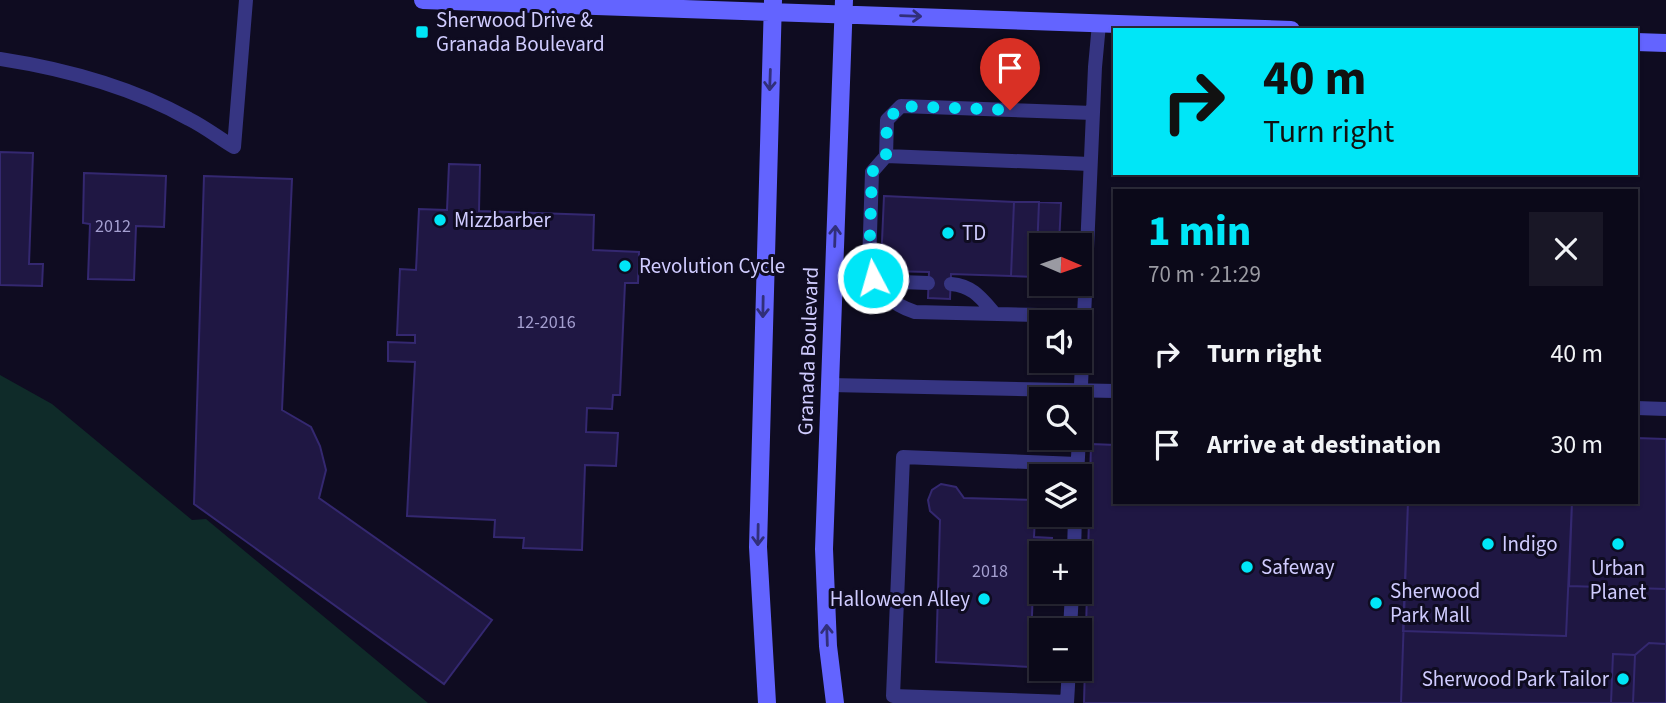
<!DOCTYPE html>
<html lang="en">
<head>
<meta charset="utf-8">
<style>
  body { margin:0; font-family:"Source Sans 3",sans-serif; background:#191726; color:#f1f3f6; height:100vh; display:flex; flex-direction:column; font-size:26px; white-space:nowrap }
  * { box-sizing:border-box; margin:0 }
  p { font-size:23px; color:#9a9aa2 }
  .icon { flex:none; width:38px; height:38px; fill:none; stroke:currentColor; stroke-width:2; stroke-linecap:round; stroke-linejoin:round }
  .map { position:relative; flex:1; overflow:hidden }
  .drawer { position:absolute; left:1113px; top:189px; width:525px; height:315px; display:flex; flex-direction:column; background:#0b0919; border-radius:0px; box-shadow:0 2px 5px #0004,0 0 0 2px #2b2a38 }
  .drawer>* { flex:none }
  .banner { position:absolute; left:1113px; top:28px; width:525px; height:147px; border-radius:0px; box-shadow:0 2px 5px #0004,0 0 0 2px #2b2a38; background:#00e6f7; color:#111; overflow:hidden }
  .needle { width:46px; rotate:92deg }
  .fabs { position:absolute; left:1029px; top:233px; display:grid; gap:14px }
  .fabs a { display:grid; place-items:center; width:63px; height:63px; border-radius:0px; background:#0b0919; box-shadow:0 2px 5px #0004,0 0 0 2px #2b2a38; font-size:35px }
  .pin { position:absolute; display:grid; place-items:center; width:60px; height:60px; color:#fff; margin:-72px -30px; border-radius:50% 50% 50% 0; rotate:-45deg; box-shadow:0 0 7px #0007 }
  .pin .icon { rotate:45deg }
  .me { position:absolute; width:77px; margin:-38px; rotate:354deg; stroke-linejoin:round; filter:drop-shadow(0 0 5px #0008) }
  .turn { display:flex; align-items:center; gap:24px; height:147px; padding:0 35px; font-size:32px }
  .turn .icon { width:91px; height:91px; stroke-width:2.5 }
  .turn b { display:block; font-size:49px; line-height:60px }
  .round { display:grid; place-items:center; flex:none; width:74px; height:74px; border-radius:0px; background:#191726 }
  .head { display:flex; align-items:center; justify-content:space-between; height:119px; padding:0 35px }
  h1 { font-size:42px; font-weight:800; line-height:52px; color:#00e6f7 }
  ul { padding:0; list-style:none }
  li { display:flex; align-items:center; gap:21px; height:91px; padding:0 35px }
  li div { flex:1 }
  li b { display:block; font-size:26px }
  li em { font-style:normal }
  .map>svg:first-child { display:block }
  .green { fill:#0f2b29 }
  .building { fill:#1f1743; stroke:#342870; stroke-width:2 }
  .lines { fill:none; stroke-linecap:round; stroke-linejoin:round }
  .lane { stroke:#363582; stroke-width:14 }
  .secondary { stroke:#6364ff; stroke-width:18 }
  .oneway { stroke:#312f7a }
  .route { stroke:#00e6f7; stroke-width:12; stroke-dasharray:0 21.6 }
  .poi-dot { fill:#00e6f7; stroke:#0f0c21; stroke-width:2.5 }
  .labels { text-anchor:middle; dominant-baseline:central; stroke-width:6; stroke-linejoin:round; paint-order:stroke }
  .number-label { font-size:18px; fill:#a49fd0 }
  .poi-label { font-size:21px; fill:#d0ccff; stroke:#0f0c21; text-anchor:start }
  .street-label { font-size:21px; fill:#d0ccff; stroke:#0f0c21 }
</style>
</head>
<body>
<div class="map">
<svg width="1666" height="703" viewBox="0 0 1666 703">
  <rect width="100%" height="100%" fill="#0f0c21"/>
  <path class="green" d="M0 375 52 404 192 520 206 519 428 703H0Z"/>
  <path class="building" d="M0 152 33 153 29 264H43L42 286 0 285Z
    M449 164 480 165 479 211 594 215 593 250 639 252 638 283H625L620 395H613L612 409 587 408 586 432 618 433 616 466 585 465 582 550 523 548 524 538 494 537 495 520 407 516 415 362 388 361V342L415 343V335H397L400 269 416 270 419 209 447 210Z
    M84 173 166 176 164 227 136 226 134 280 88 279 90 224 83 223Z
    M204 176 292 179 282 410 311 427 320 446 326 470 319 498 492 620 444 684 194 504Z
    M884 196 1014 202 1011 276 951 274 950 299 928 298 929 272 887 271 881 264Z
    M1014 202H1039L1036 277 1011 276Z
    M1039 202 1061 203 1059 245H1041V278L1036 277Z
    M1636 438 1666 439V703H1084L1091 444 1115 445V502H1636Z
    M1636 438 1666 439V589L1569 586 1572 502H1636Z
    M1091 444 1115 445V502H1408L1401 703H1084Z
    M941 484 956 487 964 498 1036 500 1034 537 1052 538 1051 553H1041V589H1033L1030 667 936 662 940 520 930 511 928 500 932 490Z
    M1408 502H1572L1566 636 1403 631Z
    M1649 643 1666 644V703H1633L1635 655Z
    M1613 654 1635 655 1633 703H1611Z"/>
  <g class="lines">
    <path class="lane" d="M0 59C65 69 131 87 189 119 205 127 219 138 234 147L246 0
      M886 156 887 120 901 106 1093 113
      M951 284C973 286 981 298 995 314
      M882 291 901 282 928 283
      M1083 316 915 312C890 304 877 289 869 264L872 172 886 156 1090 164
      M830 385 1115 391
      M1080 408 1095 67 1099 24
      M1636 408 1666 409
      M1077 476 1079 438
      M1074 553 1075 514
      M1070 630 1072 592
      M1067 702 893 696 903 457 1077 464
      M1067 703 1069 668"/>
    <path class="secondary" d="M423 0 1291 30
      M1636 42 1666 43
      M767 703 758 547 773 0
      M835 703 828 646 824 549 844 0"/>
  </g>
  <defs><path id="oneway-shaft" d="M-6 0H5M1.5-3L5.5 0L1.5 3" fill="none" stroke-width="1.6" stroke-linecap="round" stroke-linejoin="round" transform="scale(1.75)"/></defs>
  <g class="oneway">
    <use href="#oneway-shaft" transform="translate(911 16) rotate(2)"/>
    <use href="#oneway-shaft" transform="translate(770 80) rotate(92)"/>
    <use href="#oneway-shaft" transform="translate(835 236) rotate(-88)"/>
    <use href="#oneway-shaft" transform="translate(763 307) rotate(91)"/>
    <use href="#oneway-shaft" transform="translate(758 535) rotate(91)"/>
    <use href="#oneway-shaft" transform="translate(827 635) rotate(-92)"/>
  </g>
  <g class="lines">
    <path class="route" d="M873 278 869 264 872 172 886 156 887 120 901 106 1010 110"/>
  </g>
  <g class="poi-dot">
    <rect x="415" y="25" width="14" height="14" rx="3.5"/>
    <circle cx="440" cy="220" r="7"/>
    <circle cx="948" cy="233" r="7"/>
    <circle cx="625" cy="266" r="7"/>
    <circle cx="1488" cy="544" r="7"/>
    <circle cx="1618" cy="544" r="7"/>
    <circle cx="1247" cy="567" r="7"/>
    <circle cx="984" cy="599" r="7"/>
    <circle cx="1376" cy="603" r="7"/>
    <circle cx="1623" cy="679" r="7"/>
  </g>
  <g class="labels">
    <g class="number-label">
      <text x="113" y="226">2012</text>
      <text x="546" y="322">12-2016</text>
      <text x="990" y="571">2018</text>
    </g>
    <g class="poi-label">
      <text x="436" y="20">Sherwood Drive &amp;<tspan x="436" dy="24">Granada Boulevard</tspan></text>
      <text x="454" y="220">Mizzbarber</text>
      <text x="962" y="233">TD</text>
      <text x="639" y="266">Revolution Cycle</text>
      <text x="1502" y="544">Indigo</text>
      <text x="1261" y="567">Safeway</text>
      <text x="1618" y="568" text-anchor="middle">Urban<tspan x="1618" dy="24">Planet</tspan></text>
      <text x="1390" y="591">Sherwood<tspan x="1390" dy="24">Park Mall</tspan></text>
      <text x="970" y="599" text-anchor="end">Halloween Alley</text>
      <text x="1609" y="679" text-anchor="end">Sherwood Park Tailor</text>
    </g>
    <g class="street-label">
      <text transform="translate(808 351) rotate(-88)">Granada Boulevard</text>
    </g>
  </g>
</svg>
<div class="fabs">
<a><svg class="needle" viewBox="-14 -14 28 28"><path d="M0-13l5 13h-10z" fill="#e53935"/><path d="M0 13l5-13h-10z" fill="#9a9aa2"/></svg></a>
<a><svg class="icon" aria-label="sound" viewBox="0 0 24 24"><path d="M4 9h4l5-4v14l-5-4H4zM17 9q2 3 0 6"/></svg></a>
<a><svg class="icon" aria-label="search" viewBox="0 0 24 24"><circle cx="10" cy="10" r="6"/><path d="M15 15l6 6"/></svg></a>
<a><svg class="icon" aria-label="layers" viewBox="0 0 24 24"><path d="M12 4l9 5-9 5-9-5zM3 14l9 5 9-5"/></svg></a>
<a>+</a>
<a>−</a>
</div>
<div class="pin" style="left:1010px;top:110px;background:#d93025"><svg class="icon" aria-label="arrive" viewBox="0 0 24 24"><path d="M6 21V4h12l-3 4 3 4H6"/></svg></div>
<svg class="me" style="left:873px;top:278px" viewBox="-20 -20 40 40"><circle r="17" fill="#00e6f7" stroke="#fff" stroke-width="3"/><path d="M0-11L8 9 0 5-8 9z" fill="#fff"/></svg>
<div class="banner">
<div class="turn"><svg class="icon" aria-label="right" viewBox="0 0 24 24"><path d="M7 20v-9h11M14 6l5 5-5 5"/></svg><div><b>40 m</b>Turn right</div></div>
</div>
<section class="drawer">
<div class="head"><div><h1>1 min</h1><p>70 m · 21:29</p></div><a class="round"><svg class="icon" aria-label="close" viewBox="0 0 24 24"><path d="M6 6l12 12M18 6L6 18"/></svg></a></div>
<ul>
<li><svg class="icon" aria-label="right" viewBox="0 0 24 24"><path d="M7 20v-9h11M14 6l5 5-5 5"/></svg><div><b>Turn right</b></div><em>40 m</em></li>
<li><svg class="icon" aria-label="arrive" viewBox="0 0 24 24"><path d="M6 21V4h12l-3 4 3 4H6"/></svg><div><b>Arrive at destination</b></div><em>30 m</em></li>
</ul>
</section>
</div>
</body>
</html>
